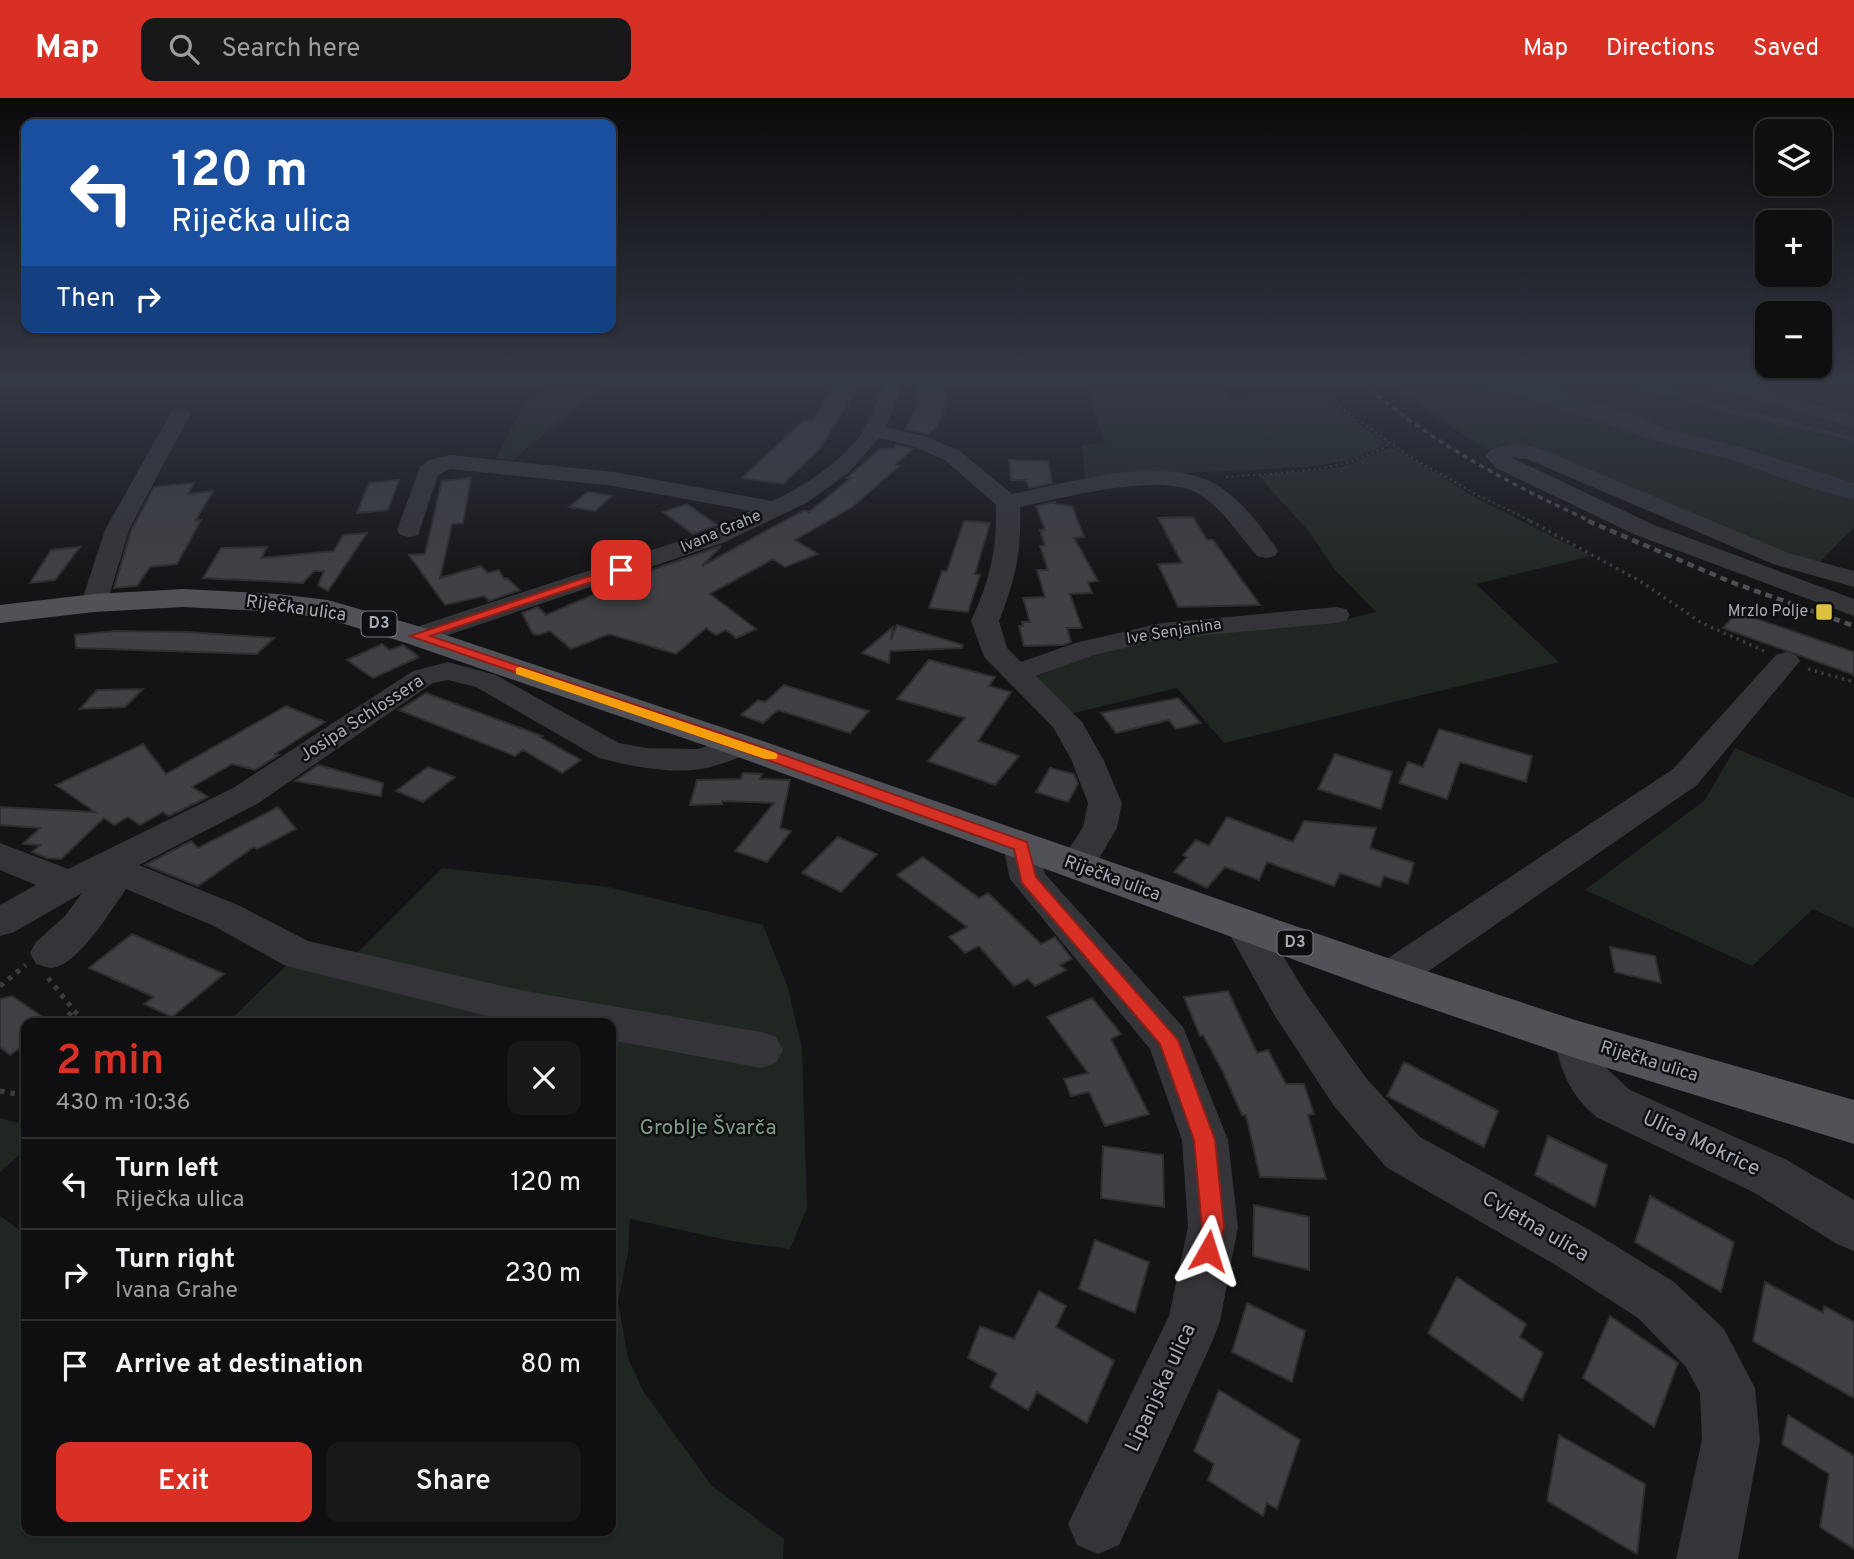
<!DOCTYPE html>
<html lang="en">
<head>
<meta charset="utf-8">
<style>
  body { margin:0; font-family:Overpass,sans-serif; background:#181719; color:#f1f3f6; height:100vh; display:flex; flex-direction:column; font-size:26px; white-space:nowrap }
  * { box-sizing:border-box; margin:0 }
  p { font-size:23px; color:#9b9c9f }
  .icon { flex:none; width:38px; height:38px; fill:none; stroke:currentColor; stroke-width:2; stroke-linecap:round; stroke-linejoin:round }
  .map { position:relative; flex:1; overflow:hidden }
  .sheet { position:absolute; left:21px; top:920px; width:595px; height:518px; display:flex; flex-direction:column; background:#0f0e10; border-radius:14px; box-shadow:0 2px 5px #0004,0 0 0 2px #2f2e30 }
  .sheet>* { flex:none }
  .guide { position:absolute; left:21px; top:21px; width:595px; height:214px; border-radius:14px; box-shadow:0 2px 5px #0004,0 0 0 2px #2f2e30; background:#1a4fa0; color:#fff; overflow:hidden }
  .tools { position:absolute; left:1755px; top:21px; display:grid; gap:14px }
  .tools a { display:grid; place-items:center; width:77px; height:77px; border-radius:14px; background:#0f0e10; box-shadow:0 2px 5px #0004,0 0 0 2px #2f2e30; font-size:35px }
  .pin { position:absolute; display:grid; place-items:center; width:60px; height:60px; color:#fff; margin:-30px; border-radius:14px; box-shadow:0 4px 10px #0006 }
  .me { position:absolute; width:77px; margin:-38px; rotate:6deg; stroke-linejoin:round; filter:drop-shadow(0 0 5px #0008) }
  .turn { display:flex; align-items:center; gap:24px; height:147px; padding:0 35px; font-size:32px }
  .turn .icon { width:91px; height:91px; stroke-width:2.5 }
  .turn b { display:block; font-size:49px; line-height:60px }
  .then { display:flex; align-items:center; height:66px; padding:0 35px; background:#0003; gap:14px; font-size:26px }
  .round { display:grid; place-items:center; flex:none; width:74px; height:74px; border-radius:14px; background:#181719 }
  .summary { display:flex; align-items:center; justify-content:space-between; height:119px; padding:0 35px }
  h1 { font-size:42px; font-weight:600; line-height:52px; color:#d93025 }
  .primary-button { display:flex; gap:14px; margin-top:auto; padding:14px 35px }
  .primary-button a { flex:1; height:80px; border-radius:14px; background:#d93025; color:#fff; font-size:28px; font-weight:600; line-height:80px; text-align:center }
  .primary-button a+a { background:#181719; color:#f1f3f6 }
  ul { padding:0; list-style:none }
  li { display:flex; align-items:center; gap:21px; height:91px; padding:0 35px; border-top:2px solid #2f2e30 }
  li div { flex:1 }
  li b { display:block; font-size:26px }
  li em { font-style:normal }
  header { display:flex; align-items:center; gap:42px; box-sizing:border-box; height:98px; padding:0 35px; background:#d93025; color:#fff }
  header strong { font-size:33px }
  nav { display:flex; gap:38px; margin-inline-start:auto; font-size:24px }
  .search { width:490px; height:63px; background:#181719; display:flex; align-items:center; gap:18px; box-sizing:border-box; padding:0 24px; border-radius:14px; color:#9b9c9f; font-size:26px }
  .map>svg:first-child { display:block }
  .green { fill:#202722 }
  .water { fill:#2e343c }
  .building { fill:#414145; stroke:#2e2e31; stroke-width:2 }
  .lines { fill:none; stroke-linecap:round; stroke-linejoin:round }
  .path-far2 { stroke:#3b3c40; stroke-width:2.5; stroke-dasharray:2 3.5; stroke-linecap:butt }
  .path-far1 { stroke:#3b3c40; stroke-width:3.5; stroke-dasharray:2.5 4.5; stroke-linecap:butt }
  .path { stroke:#3b3c40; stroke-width:5; stroke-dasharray:4.5 6; stroke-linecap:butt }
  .minor { fill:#353539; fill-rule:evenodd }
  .major { fill:#515258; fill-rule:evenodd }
  .rail-far1 { stroke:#4e4f54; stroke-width:3.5; stroke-dasharray:5 4.5; stroke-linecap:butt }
  .rail { stroke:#4e4f54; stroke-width:4.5; stroke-dasharray:7 5; stroke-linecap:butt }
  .route { fill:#d93025; stroke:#8d1f18; stroke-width:2 }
  .slow { fill:#f59e0b }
  .poi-dot { fill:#ddc143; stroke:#0f0e10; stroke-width:2.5 }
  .labels { text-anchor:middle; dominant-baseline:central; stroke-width:5; stroke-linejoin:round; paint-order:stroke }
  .far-street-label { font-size:16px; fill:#a7a9b4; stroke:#0f0e10 }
  .far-poi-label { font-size:16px; fill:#a7a9b4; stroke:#0f0e10; text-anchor:end }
  .shield { fill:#0f0e10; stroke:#797a83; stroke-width:2 }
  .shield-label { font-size:16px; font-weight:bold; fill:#a7a9b4 }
  .street-label { font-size:18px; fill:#a7a9b4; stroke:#0f0e10 }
  .near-park-label { font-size:21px; fill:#7f9d86; stroke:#0f0e10 }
  .near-street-label { font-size:21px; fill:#a7a9b4; stroke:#0f0e10 }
</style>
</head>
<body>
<header>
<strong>Map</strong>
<div class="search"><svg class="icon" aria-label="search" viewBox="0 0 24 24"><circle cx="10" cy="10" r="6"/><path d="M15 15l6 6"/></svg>Search here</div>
<nav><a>Map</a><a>Directions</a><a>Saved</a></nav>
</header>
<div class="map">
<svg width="1854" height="1461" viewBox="0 0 1854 1461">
  <rect width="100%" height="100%" fill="#141315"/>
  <path class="green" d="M556 285H606L513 362 496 360 524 307Z
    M1095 285H1219L1228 302 1321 297 1385 345C1365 361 1332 366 1306 369L1085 380 1082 347 1105 346 1092 307Z
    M1392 285H1473L1551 308 1656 343 1732 362 1803 388 1854 402V429L1817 467 1609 388 1496 350H1483L1405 297Z
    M1534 285H1621L1724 314 1854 343V385L1744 350 1667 331 1625 313Z
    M1640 285H1854V339Z
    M1390 350 1398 352 1474 399 1591 458 1476 486 1559 564 1224 645 1177 590 1070 616 1034 580 1092 555 1197 532 1346 521 1376 514 1335 472 1311 436 1259 378 1342 369Z
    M1735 650 1854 700V830L1813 811 1752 868 1585 792 1705 702Z
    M442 770 608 789 763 827 788 890 802 950 807 1110 790 1151 732 1143 630 1121 628 1155 618 1203 628 1260 643 1293 712 1388 784 1441 783 1461H0V1118L26 1137V1433H611V926H226L298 856 351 861Z
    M0 1020 26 1027V1051L0 1074Z"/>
  <path class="water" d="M1473 285H1534L1625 313 1667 331 1744 350 1854 385V402L1803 388 1732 362 1656 343 1551 308Z
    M1621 285H1640L1854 339V343L1724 314Z"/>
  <path class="building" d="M837 285H861L820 350 809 361 783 386 742 380 804 322 812 323Z
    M916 288H941L947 307 937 328 928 336 905 331 916 312Z
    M896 347 912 351 895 367 899 368 852 409 795 442 818 456 785 469 773 461 710 496 756 531 736 540 726 532 716 537 706 530 676 556 609 536 571 551 550 533 538 537 533 536 522 515 538 509 546 517 654 471 721 448 702 468 804 412 809 414 851 380H847L880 351 895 350Z
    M1009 362 1048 363 1052 385 1029 390 1026 382H1011Z
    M471 380 463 425 452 426 440 480 481 468 488 475 499 472 504 481 507 480 520 492 489 503 484 498 445 507 409 457 425 456 442 383Z
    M399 382 388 412 357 415 369 385Z
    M194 385 188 396 213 393 195 423 201 422 177 466 150 469 137 488 114 490 131 433 154 389Z
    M588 394 612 398 595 413 569 409Z
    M1055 404 1056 406 1072 408 1084 439 1074 440 1098 483 1088 484 1092 495 1070 496 1082 530H1067L1071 544 1063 547 1024 548 1019 528H1023L1022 524H1030L1023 500 1045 499 1037 472H1048L1040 448H1045L1040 432H1045L1036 408Z
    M687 406 717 427 693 436 663 414Z
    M1193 419 1207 442H1213L1260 507 1178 509 1158 466 1182 465 1158 420Z
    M964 423 990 425 975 476 980 477 968 514 929 510 942 473H947Z
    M367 435 328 493 318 487 324 473H314L303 485 203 480 221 450 267 449 261 460 334 453 343 437Z
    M80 449 55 482 30 485 51 452Z
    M1737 514 1854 554V577L1723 530Z
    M897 527 963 547 962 550 890 553 889 565 862 555 893 529 891 542Z
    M115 533 188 534 274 540 257 556 76 550 75 537Z
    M382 546 390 552 403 547 419 559 373 580 347 562Z
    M929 562 995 579 989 588 1011 594 978 643 1019 658 995 687 928 663 965 620 897 601Z
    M784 587 823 599 869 613 850 635 778 612 763 625 741 617 758 602 765 604Z
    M143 591 125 609 80 611 97 592Z
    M426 595 542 638 540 639 581 662 562 675 523 652 515 658 399 612Z
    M1178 600 1201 625 1176 631 1169 622 1116 635 1101 615Z
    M286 608 325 624 275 656 279 657 255 672 232 666 192 689 208 699 169 718 163 714 140 727 128 719 114 727 104 720 61 761 47 760 32 754 40 747 23 746 40 730 0 727V709L95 714 56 687 143 646 166 676Z
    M1439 631 1532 658 1526 684 1460 664 1447 701 1399 685 1408 664 1423 669Z
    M1335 656 1392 674 1381 711 1318 691Z
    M318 667 383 685 381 698 295 683Z
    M428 669 455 679 423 704 396 693Z
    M1050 670 1074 676 1078 686 1068 704 1036 694Z
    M743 675 762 676 760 681 790 682 780 730 791 733 767 764 735 753 774 705 722 703V706L690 707 697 682 741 681Z
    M278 709 296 731 257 751 254 749 198 788 145 767 191 743 198 750Z
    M1227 719 1293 744 1304 723 1376 730 1370 750 1414 765 1408 786 1384 778 1380 789 1340 775 1334 788 1267 764 1259 782 1225 769 1207 790 1174 774 1187 759 1183 757 1196 742 1209 748Z
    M838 739 877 756 841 794 802 775Z
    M923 759 979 800 988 795 1041 846 1055 839 1072 861 1060 867 1066 872 1035 888 1028 881 1014 888 979 848 965 855 949 839 967 829 897 777Z
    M132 836 174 854 224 876 172 919 144 906 154 899 89 870Z
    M1610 849 1655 858 1661 885 1615 874Z
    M1228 893 1257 955 1268 952 1286 986H1304L1314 1016 1308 1017 1326 1081 1260 1079 1246 1017H1242L1222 972 1203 937 1200 938 1184 899Z
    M12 898 53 926H26V946L10 957 0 949V901Z
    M1092 900 1121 936 1111 941 1149 1016 1105 1028 1089 994 1071 998 1064 981 1088 975 1047 919Z
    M1404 964 1498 1013 1484 1049 1387 998Z
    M1548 1038 1607 1067 1595 1109 1535 1077Z
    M1103 1048 1163 1057 1164 1109 1101 1100Z
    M1650 1098 1734 1144 1721 1194 1635 1144Z
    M1254 1107 1309 1119V1172L1253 1158Z
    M1095 1142 1149 1164 1135 1215 1079 1191Z
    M1457 1179 1526 1226 1520 1239 1543 1255 1522 1302 1428 1235Z
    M1765 1184 1823 1215 1824 1208 1854 1224V1300L1753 1243Z
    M1039 1193 1066 1208 1056 1229 1114 1263 1087 1325 1037 1294 1028 1312 990 1289 997 1275 968 1260 980 1228 1014 1241Z
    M1247 1205 1305 1233 1292 1284 1232 1254Z
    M1610 1218 1678 1265 1654 1329 1583 1280Z
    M1219 1292 1300 1342 1277 1411 1267 1405 1263 1418 1208 1382 1214 1366 1194 1353Z
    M1788 1317 1854 1358V1451L1820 1429 1829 1376 1782 1346Z
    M1559 1337 1645 1386 1637 1456 1547 1403Z"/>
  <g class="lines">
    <path class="path-far2" d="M1338 285 1328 292 1333 304 1409 358 1479 398 1533 424
      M1226 379C1281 374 1343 376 1391 345"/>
    <path class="path-far1" d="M1530 423 1640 483 1702 525 1764 553
      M1808 571 1854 584"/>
    <path class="path" d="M48 880 85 926
      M0 888 26 867
      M62 926 73 912
      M0 993 16 996 26 989"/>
    <path class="minor" d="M885 285H903L886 329 927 339 960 353 1012 396C1068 385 1152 359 1207 382 1236 394 1261 428 1278 453L1275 458 1266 460 1257 458C1239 437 1223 411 1199 396 1162 373 1062 400 1020 409 1022 452 1015 483 999 523L1007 550 1021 564 1075 545 1162 525 1336 509 1346 511 1350 517 1346 523 1336 525 1162 541 1094 557 1036 578 1082 624 1103 661 1122 705 1117 730 1089 777 1076 781 1063 777 1058 768 1083 729 1088 705 1071 661 1053 629 984 559 971 523C990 482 997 452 996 407L945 362 912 348 879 340 848 375 808 404 725 444 427 544 417 546 407 544 403 538 407 532 707 434 751 413 614 388 450 371 438 377 418 437 409 439 400 437 397 432 420 369 429 362 450 357 614 374 772 403C804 389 847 360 865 330 873 316 878 299 885 285Z
      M1713 285H1742L1854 318V330L1715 289Z
      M180 310 187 312 190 316 129 432 107 505 103 511 94 513 85 511 81 505 105 432 170 316 173 312Z
      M1514 346 1541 351 1791 456 1854 473V489L1773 466 1527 361 1510 359 1654 427 1854 501V518L1636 437 1496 370 1485 358 1492 351Z
      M1786 554 1796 557 1800 563 1697 687 1404 890 1390 895 1376 890 1370 879 1376 868 1673 671 1776 557Z
      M448 564 496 577 619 645 646 650 698 651 742 638 753 641 758 648 753 655C736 660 719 668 701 671 668 676 630 668 599 660L476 589 448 582 433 585 257 706 139 767 240 808 308 843 520 892 761 934 776 939 783 952 776 965 761 970 611 942V926H520L298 871 284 867 214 828 126 791C111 812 79 867 52 870 47 870 41 867 36 866L30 855 36 844 65 818 82 795 14 834 0 838V807L36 787 0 772V745L68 771 233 690 413 573Z
      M1021 736 1034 739 1039 748 1045 776 1183 929 1228 1042 1238 1129 1220 1223 1213 1242 1119 1447 1098 1456 1077 1447 1068 1426 1169 1218 1188 1129 1182 1042 1150 951 1010 781 1003 748 1008 739Z
      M1244 813 1258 817 1305 894 1366 980 1420 1039 1595 1135 1674 1184 1724 1231 1755 1290 1760 1342 1738 1461H1676L1702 1342 1700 1295 1686 1269 1638 1220 1559 1169 1386 1069 1334 1008 1275 918 1230 837 1225 827 1230 817Z
      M1575 923 1590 928 1604 968 1630 992 1787 1062 1854 1102V1153L1837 1146 1753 1094 1598 1020C1571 999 1561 974 1554 941L1560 928Z"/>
    <path class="major" d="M183 491 278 496 328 502 428 531 754 640 1405 866 1575 922 1854 1002V1046L1575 960 1374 891 730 656 406 545 325 520 278 514 183 509 94 514 0 525V507L94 496Z"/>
    <path class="rail-far1" d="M1363 285C1431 345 1510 386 1592 424"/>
    <path class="rail" d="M1588 423 1731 484 1854 528"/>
  </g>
  <linearGradient id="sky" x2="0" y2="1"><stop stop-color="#0b0a0c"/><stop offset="0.58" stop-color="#343946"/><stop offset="1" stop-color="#343946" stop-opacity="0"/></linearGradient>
  <rect width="1854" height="489" fill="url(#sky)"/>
  <path class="route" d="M617 469 627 472 430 538 747 644 1027 744 1036 779 1178 942 1215 1042 1224 1129 1216 1160 1208 1164 1200 1160 1197 1153 1202 1129 1194 1042 1160 946 1022 785 1014 751 737 651 410 538Z"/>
  <path class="slow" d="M520 569 776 655 778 658 776 661H765L516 576V570Z"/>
  <rect class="poi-dot" x="1815" y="505" width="18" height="18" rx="3.5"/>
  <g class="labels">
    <g class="far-street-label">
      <text transform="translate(721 434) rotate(-23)">Ivana Grahe</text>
      <text transform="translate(1174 534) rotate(-9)">Ive Senjanina</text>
    </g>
    <g class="far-poi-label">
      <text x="1808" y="514">Mrzlo Polje</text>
    </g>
    <g class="shield">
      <rect x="361.5" y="513.5" width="35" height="25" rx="5"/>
      <rect x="1277.5" y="832.5" width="35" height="25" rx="5"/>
    </g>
    <g class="shield-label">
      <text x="379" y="526">D3</text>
      <text x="1295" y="845">D3</text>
    </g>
    <g class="street-label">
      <text transform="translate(296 511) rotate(8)">Riječka ulica</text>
      <text transform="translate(362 621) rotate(-33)">Josipa Schlossera</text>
      <text transform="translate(1112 781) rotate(20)">Riječka ulica</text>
      <text transform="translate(1649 964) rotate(17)">Riječka ulica</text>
    </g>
    <g class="near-park-label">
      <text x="708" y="1030">Groblje Švarča</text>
    </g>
    <g class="near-street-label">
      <text transform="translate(1701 1046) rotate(25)">Ulica Mokrice</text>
      <text transform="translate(1535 1129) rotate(30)">Cvjetna ulica</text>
      <text transform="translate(1161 1290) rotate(-65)">Lipanjska ulica</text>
    </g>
  </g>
</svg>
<div class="tools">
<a><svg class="icon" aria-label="layers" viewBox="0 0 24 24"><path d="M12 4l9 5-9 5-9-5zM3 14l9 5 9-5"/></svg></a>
<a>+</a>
<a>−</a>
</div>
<div class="pin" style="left:621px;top:472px;background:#d93025"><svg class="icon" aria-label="arrive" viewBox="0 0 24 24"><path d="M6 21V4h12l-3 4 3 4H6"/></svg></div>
<svg class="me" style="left:1208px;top:1153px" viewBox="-20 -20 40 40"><path d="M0-17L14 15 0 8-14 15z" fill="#d93025" stroke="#fff" stroke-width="4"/></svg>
<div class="guide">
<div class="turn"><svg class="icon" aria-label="left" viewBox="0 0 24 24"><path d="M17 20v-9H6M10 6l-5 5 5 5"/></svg><div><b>120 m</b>Riječka ulica</div></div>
<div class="then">Then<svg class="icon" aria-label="right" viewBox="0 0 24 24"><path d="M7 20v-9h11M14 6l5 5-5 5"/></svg></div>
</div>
<section class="sheet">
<div class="summary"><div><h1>2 min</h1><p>430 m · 10:36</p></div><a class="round"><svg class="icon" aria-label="close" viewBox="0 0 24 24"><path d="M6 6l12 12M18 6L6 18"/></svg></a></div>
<ul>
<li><svg class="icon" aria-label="left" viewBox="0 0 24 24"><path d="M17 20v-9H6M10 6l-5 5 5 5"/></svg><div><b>Turn left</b><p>Riječka ulica</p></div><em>120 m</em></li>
<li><svg class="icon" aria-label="right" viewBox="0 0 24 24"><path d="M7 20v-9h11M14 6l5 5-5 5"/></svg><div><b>Turn right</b><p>Ivana Grahe</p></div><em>230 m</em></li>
<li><svg class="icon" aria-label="arrive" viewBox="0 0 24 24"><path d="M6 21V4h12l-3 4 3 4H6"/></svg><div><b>Arrive at destination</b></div><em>80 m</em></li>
</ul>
<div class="primary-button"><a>Exit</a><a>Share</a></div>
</section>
</div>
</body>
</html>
